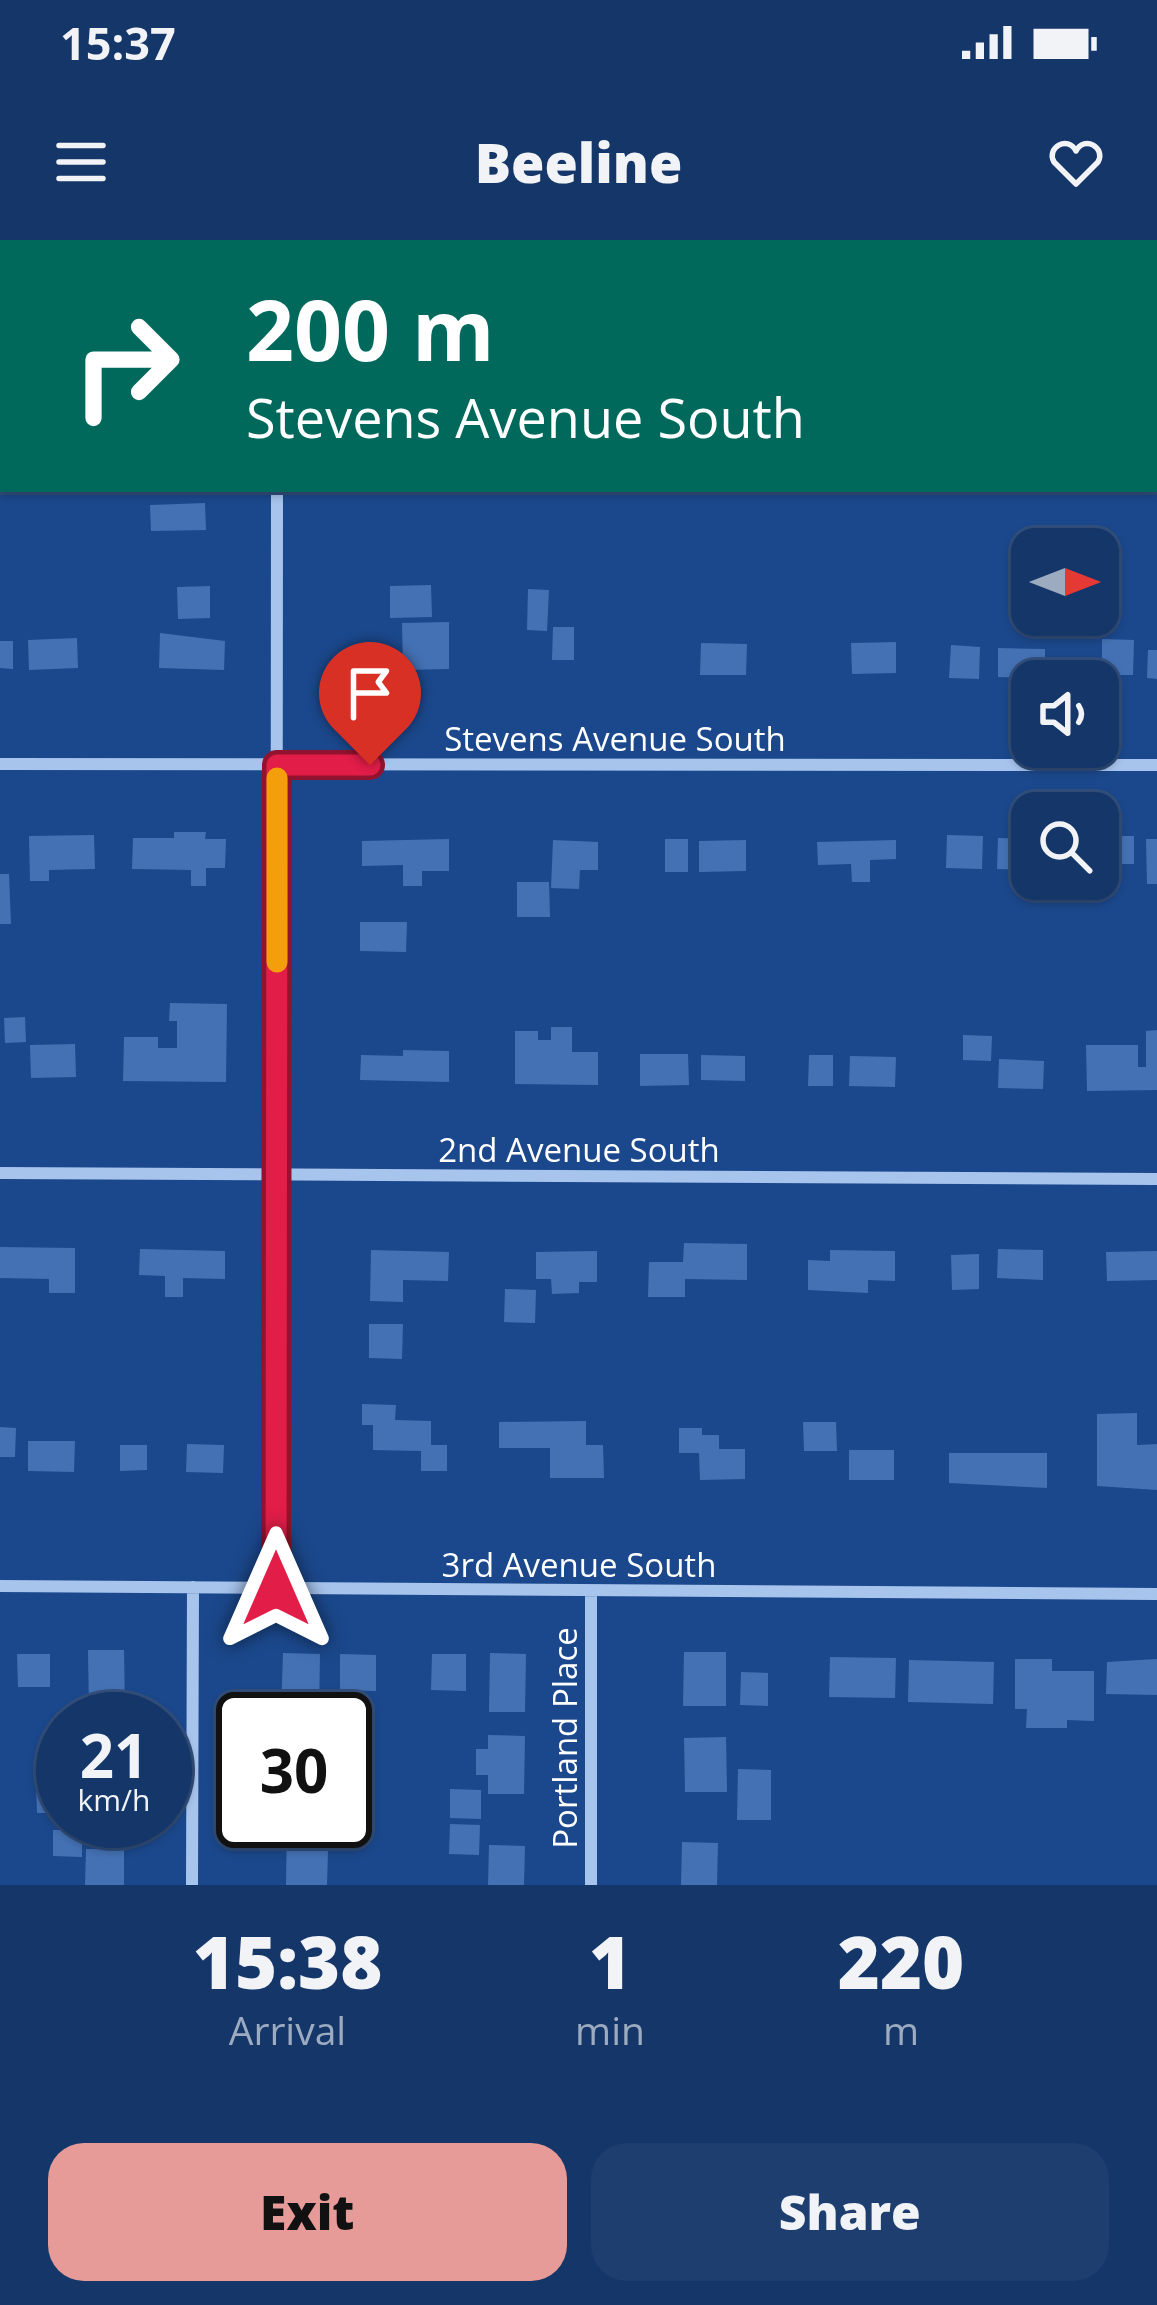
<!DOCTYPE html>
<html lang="en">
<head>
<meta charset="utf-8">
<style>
  body { margin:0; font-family:"Open Sans",sans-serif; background:#1d3e6f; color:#f1f3f6; height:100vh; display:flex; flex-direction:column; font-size:45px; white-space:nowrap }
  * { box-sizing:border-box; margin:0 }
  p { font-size:39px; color:#9dabc0 }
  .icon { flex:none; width:66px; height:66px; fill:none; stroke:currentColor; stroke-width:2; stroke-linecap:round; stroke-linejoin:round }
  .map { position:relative; height:1645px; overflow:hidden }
  .panel { display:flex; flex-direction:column; background:#143669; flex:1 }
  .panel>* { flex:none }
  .guide { position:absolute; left:0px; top:0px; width:1158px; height:252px; box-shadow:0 3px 9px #0004,0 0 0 3px #33507d; background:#00695c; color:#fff; overflow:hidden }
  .needle { width:78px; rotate:90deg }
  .controls { position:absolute; left:1011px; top:288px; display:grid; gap:24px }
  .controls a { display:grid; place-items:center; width:108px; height:108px; border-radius:24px; background:#143669; box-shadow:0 3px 9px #0004,0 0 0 3px #33507d; font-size:60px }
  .speed { position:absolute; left:36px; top:1452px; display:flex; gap:24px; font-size:60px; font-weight:700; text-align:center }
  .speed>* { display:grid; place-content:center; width:156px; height:156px; border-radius:50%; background:#143669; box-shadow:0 3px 9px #0004,0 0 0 3px #33507d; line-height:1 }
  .speed small { font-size:30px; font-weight:400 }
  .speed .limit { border:6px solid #111; border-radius:18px; background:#fff; color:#111 }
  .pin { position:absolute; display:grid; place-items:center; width:102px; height:102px; color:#fff; margin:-123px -51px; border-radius:50% 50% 50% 0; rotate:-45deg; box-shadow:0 0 12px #0007 }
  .pin .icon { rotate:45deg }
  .me { position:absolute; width:132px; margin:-66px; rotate:0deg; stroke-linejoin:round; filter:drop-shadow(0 0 9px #0008) }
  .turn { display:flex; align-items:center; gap:42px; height:252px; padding:0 48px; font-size:54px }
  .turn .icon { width:156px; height:156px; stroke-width:2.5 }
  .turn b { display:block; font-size:84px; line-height:102px }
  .eta { display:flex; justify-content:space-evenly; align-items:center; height:204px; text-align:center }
  .eta b { font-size:72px; font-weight:800; line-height:84px }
  .action { display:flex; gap:24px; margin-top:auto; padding:24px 48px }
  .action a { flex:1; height:138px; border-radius:36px; background:#e69b98; color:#111; font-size:48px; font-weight:800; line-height:138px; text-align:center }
  .action a+a { background:#1d3e6f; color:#f1f3f6 }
  .status { display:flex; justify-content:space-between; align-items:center; height:84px; padding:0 60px; background:#143669; direction:ltr }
  .status svg { height:33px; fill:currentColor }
  header { display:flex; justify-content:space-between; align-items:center; height:156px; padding:0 48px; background:#143669; font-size:54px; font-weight:800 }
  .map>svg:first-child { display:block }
  .building { fill:#4471b4 }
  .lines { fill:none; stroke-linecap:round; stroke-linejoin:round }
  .street { stroke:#a7c4ed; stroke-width:12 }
  .route-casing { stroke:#92132f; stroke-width:30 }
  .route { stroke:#e11d48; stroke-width:21 }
  .slow { stroke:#f59e0b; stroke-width:21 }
  .labels { text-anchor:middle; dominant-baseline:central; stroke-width:12; stroke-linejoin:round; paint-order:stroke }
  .street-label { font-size:33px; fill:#fff; stroke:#1b488c }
</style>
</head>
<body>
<div class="status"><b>15:37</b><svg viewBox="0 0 49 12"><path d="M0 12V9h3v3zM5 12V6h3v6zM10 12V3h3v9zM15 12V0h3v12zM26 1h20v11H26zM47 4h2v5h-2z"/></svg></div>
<header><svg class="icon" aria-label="menu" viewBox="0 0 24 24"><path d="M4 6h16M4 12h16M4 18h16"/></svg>Beeline<svg class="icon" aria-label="heart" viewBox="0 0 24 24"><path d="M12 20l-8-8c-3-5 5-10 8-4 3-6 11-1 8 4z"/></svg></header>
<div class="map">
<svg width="1157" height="1645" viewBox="0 0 1157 1645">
  <rect width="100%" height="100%" fill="#1b488c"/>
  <path class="building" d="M205 263 206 290 151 291 150 265Z
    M431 345 432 377 390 378V346Z
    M210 346V378L178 379 177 347Z
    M528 349 549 350 547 391 527 390Z
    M449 382V429L403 430 402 383Z
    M553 387H574V420H552Z
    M160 393 225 401 224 430 159 428Z
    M77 398 78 428 29 430 28 400Z
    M1102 399 1134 400 1133 435H1102Z
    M0 401H13V429L0 428Z
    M896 402V433L852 434 851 403Z
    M701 403 747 404 746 435H700Z
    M951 405 980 407 979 439 949 438Z
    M998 408 1045 409V438L998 437Z
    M1148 410H1157V439L1147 438Z
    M174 592H206L205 599H226L225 628H206V646H191V630L132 629 133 598H174Z
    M94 595 95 629 49 630V641H30L29 596Z
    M947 595 983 596 982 629 946 628Z
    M1109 596H1134V624H1109Z
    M998 598 1032 599V630L997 629Z
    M449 599V631H422V646H403V625L362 626V601Z
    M665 599H688V632H665Z
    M1146 599H1157V644H1147Z
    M553 600 598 602V630H580L579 649 551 648Z
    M746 600V631L699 632V601Z
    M896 600V619L870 620V642H852L851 624 818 625 817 602Z
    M0 634H9L11 684H0Z
    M517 642H549L550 677H517Z
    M360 682H407L406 712 360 711Z
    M170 763 227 764 226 842 123 841 124 797H158V808H177V781H169Z
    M25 777 26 802 5 803 4 778Z
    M551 787H572V812H598V845L515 844V791H538V800H551Z
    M1157 790V850L1087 851 1086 805H1138V827H1146V791Z
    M963 795 992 796 991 821 963 820Z
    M75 804 76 837 31 838 30 805Z
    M403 810 449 811V842L360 840 361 815 403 816Z
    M640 814H688L689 845 640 846Z
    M701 815 745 816V841L701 840Z
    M809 815H833V846H808Z
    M850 816 896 817 895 847 849 846Z
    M999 819 1044 821 1043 849 998 848Z
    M684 1003 747 1004V1040L685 1039V1057H648L649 1022H683Z
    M0 1007 75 1008V1053H49V1039L0 1038Z
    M140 1009 225 1011V1039L183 1038V1057H165V1036L139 1035Z
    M998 1009 1043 1010V1040L997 1038Z
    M371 1010 449 1012 448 1041 403 1040V1062L370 1061Z
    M830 1010 895 1011V1041L868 1040V1053L808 1050V1020L830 1021Z
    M597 1011V1042H579V1053L552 1054 551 1039H536V1012Z
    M1157 1011V1040L1107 1041 1106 1012Z
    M979 1014V1049L952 1050 951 1015Z
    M505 1049 536 1050 535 1083 504 1082Z
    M369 1084H403L402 1119 369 1118Z
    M362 1164 396 1165 395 1180 431 1181V1205H447V1231H421V1211L373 1210V1185H362Z
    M1137 1173V1205L1157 1204V1250L1097 1246V1174Z
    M586 1181V1205H603L604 1238H550V1208H499V1182Z
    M803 1182H836L837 1211H804Z
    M0 1187 16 1188 15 1217H0Z
    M679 1188H702V1195H719V1209H745V1239L700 1240 699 1213H679Z
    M28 1201H75L74 1232 28 1231Z
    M187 1204 224 1205 223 1233 186 1232Z
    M120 1205H147V1230L120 1231Z
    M849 1210H894V1240H849Z
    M949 1213H1047V1248L949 1243Z
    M88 1410H124L125 1470 89 1471Z
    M684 1412H726V1466H683Z
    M283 1413 320 1414 319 1474 281 1473Z
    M490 1413 526 1414 525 1472H489Z
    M17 1414H50V1447H18Z
    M340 1414 376 1415V1451L340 1450Z
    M432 1414H466V1451L431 1450Z
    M830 1417 896 1418 895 1458 829 1457Z
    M1015 1419H1052V1431H1094V1481L1067 1480V1488H1026L1027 1469H1015Z
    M1157 1419V1455L1106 1454 1107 1422Z
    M909 1420 994 1422 993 1464 908 1462Z
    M741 1432 768 1433V1466L740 1465Z
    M488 1495 525 1496 524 1554H488V1535H476V1509H488Z
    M726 1497 727 1552H685L684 1498Z
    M738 1529 771 1530V1580H737Z
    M364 1543 365 1577 345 1578V1544Z
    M36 1546H63V1573H37Z
    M450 1549 481 1550V1579L450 1578Z
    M287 1581H340V1611H328L327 1645H286Z
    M450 1584 480 1585 479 1615 449 1614Z
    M53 1590H82V1617L53 1616Z
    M682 1602 718 1603 717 1645H681Z
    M489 1605 525 1606 524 1645H488Z
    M86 1609H124V1645H85Z"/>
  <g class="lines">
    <path class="street" d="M278 3V0
      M0 113H3
      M1155 118H1157
      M0 524 1157 525
      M0 933 1157 939
      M0 1346 1157 1354
      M276 1349 277 249
      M591 1352V1645
      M192 1645 193 1347"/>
  </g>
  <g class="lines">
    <defs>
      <path id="route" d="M276 1349 277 525H370"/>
    </defs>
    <use href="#route" class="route-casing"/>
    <use href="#route" class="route"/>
    <path class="slow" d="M277 722V538"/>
  </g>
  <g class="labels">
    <g class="street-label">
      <text x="615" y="498">Stevens Avenue South</text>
      <text x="579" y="909">2nd Avenue South</text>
      <text x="579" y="1324">3rd Avenue South</text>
      <text transform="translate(564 1498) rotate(-90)">Portland Place</text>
    </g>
  </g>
</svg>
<div class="controls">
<a><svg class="needle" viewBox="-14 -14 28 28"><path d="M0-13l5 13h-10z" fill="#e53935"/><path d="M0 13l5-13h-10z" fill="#9dabc0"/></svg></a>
<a><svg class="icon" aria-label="sound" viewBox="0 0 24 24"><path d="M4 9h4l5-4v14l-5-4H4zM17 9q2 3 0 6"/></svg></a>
<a><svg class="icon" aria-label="search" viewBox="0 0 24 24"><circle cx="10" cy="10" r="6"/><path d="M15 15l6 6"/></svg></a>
</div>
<div class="speed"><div>21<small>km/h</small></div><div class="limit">30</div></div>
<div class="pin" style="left:370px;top:525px;background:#d93025"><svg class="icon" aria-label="arrive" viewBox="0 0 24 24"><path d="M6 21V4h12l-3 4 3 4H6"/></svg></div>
<svg class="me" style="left:276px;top:1349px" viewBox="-20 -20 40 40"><path d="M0-17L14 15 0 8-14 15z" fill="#e11d48" stroke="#fff" stroke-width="4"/></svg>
<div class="guide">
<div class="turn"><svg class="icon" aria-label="right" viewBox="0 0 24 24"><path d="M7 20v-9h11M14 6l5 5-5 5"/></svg><div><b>200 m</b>Stevens Avenue South</div></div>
</div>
</div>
<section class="panel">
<div class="eta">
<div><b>15:38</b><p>Arrival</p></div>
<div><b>1</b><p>min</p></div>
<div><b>220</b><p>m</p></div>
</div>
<div class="action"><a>Exit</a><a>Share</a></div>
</section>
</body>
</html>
